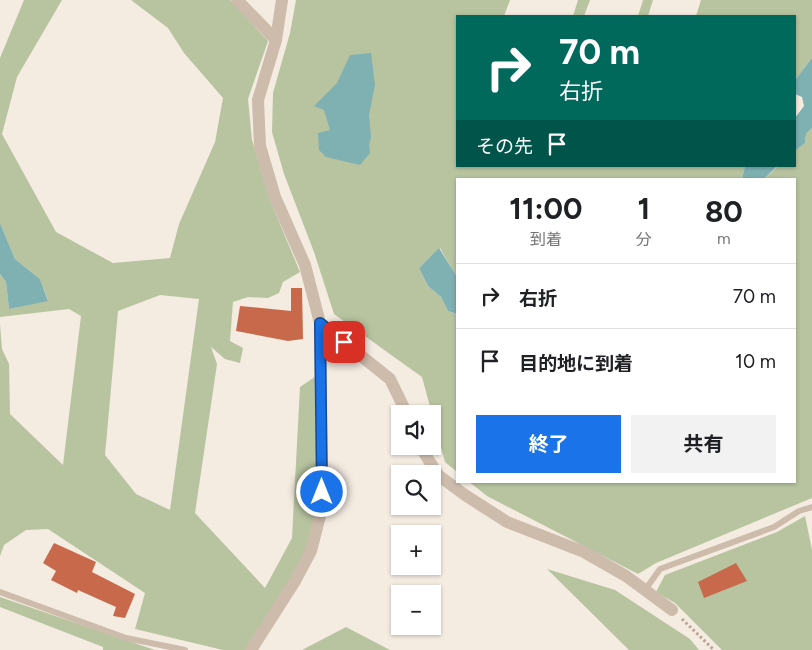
<!DOCTYPE html>
<html lang="ja">
<head>
<meta charset="utf-8">
<style>
  body { margin:0; font-family:Figtree,"Noto Sans JP",sans-serif; background:#f2f2f2; color:#202124; height:100vh; display:flex; flex-direction:column; font-size:19px; white-space:nowrap }
  * { box-sizing:border-box; margin:0 }
  p { font-size:16px; color:#757577 }
  .icon { flex:none; width:28px; height:28px; fill:none; stroke:currentColor; stroke-width:2; stroke-linecap:round; stroke-linejoin:round }
  .map { position:relative; flex:1; overflow:hidden }
  .details { position:absolute; left:456px; top:178px; width:340px; height:305px; display:flex; flex-direction:column; background:#fff; border-radius:0px; box-shadow:0 1px 4px #0004 }
  .details>* { flex:none }
  .banner { position:absolute; left:456px; top:15px; width:340px; height:152px; border-radius:0px; box-shadow:0 1px 4px #0004; background:#00695c; color:#fff; overflow:hidden }
  .tools { position:absolute; left:391px; top:405px; display:grid; gap:10px }
  .tools a { display:grid; place-items:center; width:50px; height:50px; border-radius:0px; background:#fff; box-shadow:0 1px 4px #0004; font-size:25px }
  .pin { position:absolute; display:grid; place-items:center; width:42px; height:42px; color:#fff; margin:-21px; border-radius:10px; box-shadow:0 2px 8px #0006 }
  .me { position:absolute; width:55px; margin:-28px; rotate:0deg; stroke-linejoin:round; filter:drop-shadow(0 0 4px #0008) }
  .turn { display:flex; align-items:center; gap:18px; height:105px; padding:0 20px; font-size:22px }
  .turn .icon { width:65px; height:65px; stroke-width:2.5 }
  .turn b { display:block; font-size:35px; line-height:42px }
  .then { display:flex; align-items:center; height:48px; padding:0 20px; background:#0003; gap:10px; font-size:19px }
  .eta { display:flex; justify-content:space-evenly; align-items:center; height:85px; text-align:center }
  .eta b { font-size:30px; font-weight:700; line-height:35px }
  .primary-button { display:flex; gap:10px; margin-top:auto; padding:10px 20px }
  .primary-button a { flex:1; height:58px; border-radius:0px; background:#1a73e8; color:#fff; font-size:20px; font-weight:700; line-height:58px; text-align:center }
  .primary-button a+a { background:#f2f2f2; color:#202124 }
  ul { padding:0; list-style:none }
  li { display:flex; align-items:center; gap:15px; height:65px; padding:0 20px; border-top:1px solid #e0e0e0 }
  li div { flex:1 }
  li b { display:block; font-size:19px }
  li em { font-style:normal }
  .map>svg:first-child { display:block }
  .green { fill:#b8c4a0; fill-rule:evenodd }
  .water { fill:#7fb0b2 }
  .building { fill:#c8694b }
  .lines { fill:none; stroke-linecap:round; stroke-linejoin:round }
  .path { stroke:#b9a596; stroke-width:3; stroke-dasharray:2.5 2.5; stroke-linecap:butt }
  .lane { stroke:#cdbbac; stroke-width:6 }
  .street { stroke:#cdbbac; stroke-width:12 }
  .route-casing { stroke:#114b97; stroke-width:12 }
  .route { stroke:#1a73e8; stroke-width:9 }
</style>
</head>
<body>
<div class="map">
<svg width="812" height="650" viewBox="0 0 812 650">
  <rect width="100%" height="100%" fill="#f4ebe1"/>
  <path class="green" d="M24 0H62L17 77 2 134 56 232 113 263 170 258 179 224 215 142 223 98 184 53 168 28 131 0H230L268 41 248 99 252 140 270 200 300 272 283 282 279 293 268 298 248 297 233 302 230 341 243 348 240 363 225 359 211 347 217 364 195 513 265 588 292 538 300 387 316 376C317 433 324 494 307 548 298 577 262 623 245 650H223L135 629 145 593 48 529 26 530 4 545 0 556V324L2 349 9 364 10 414 63 465 81 316 69 309 0 317V274L6 282 9 309 48 300 40 279 15 259 0 223V58ZM160 295 199 299 170 510 136 494 105 455 118 311Z
    M296 0H510L504 16H458V166H745L742 179H458L457 278 440 248 419 268 428 286 441 297 448 311 457 314V472L445 462 422 377 334 314 314 252 284 174 272 132 273 93 290 33Z
    M578 0H590L584 16H573Z
    M643 0H653L648 16H638Z
    M701 0H812V58L795 80V16H696Z
    M812 128V498L656 563 638 574 487 496 468 481H795V179H764L778 166H795V151L805 143 806 134Z
    M805 516 812 550V650H722L675 603 656 592 665 575 777 532Z
    M547 569 615 590 690 639 699 650H629Z
    M0 597 155 650H103V647L0 607Z
    M346 627 390 650H302Z"/>
  <path class="water" d="M371 53 375 85 369 115 371 137 369 145 370 153 360 165 326 157 319 150 318 133 330 130 324 110 314 106 337 83 350 55Z
    M812 58V128L806 134 805 143 795 151V118L804 106 802 97 795 94V80Z
    M745 166H777L764 179H742Z
    M0 223 15 259 40 279 48 301 9 309 6 282 0 274Z
    M439 248 457 277V314L448 311 441 297 428 286 419 268Z"/>
  <path class="building" d="M291 288H302L303 339 288 341 236 331 240 306 291 311Z
    M54 543 96 562 92 572 135 594 125 618 113 616 116 607 78 590 77 593 51 580 56 571 43 563Z
    M736 563 747 581 704 598 698 582Z"/>
  <g class="lines">
    <path class="path" d="M682 619 714 650"/>
    <path class="lane" d="M645 590 660 569 774 527 799 511 812 507
      M0 592 126 638 185 650"/>
    <path class="street" d="M237 0 276 40
      M320 323 390 379 407 414
      M420 446 438 475 465 495 507 522 584 552 626 576 672 610
      M251 650 295 581 311 551 322 508 320 323 305 265 275 197 260 146 258 100 276 40 282 0"/>
  </g>
  <g class="lines">
    <defs>
      <path id="route" d="M322 492 320 323 344 342"/>
    </defs>
    <use href="#route" class="route-casing"/>
    <use href="#route" class="route"/>
  </g>
</svg>
<div class="tools">
<a><svg class="icon" aria-label="sound" viewBox="0 0 24 24"><path d="M4 9h4l5-4v14l-5-4H4zM17 9q2 3 0 6"/></svg></a>
<a><svg class="icon" aria-label="search" viewBox="0 0 24 24"><circle cx="10" cy="10" r="6"/><path d="M15 15l6 6"/></svg></a>
<a>+</a>
<a>−</a>
</div>
<div class="pin" style="left:344px;top:342px;background:#d93025"><svg class="icon" aria-label="arrive" viewBox="0 0 24 24"><path d="M6 21V4h12l-3 4 3 4H6"/></svg></div>
<svg class="me" style="left:322px;top:492px" viewBox="-20 -20 40 40"><circle r="17" fill="#1a73e8" stroke="#fff" stroke-width="3"/><path d="M0-11L8 9 0 5-8 9z" fill="#fff"/></svg>
<div class="banner">
<div class="turn"><svg class="icon" aria-label="right" viewBox="0 0 24 24"><path d="M7 20v-9h11M14 6l5 5-5 5"/></svg><div><b>70 m</b>右折</div></div>
<div class="then">その先<svg class="icon" aria-label="arrive" viewBox="0 0 24 24"><path d="M6 21V4h12l-3 4 3 4H6"/></svg></div>
</div>
<section class="details">
<div class="eta">
<div><b>11:00</b><p>到着</p></div>
<div><b>1</b><p>分</p></div>
<div><b>80</b><p>m</p></div>
</div>
<ul>
<li><svg class="icon" aria-label="right" viewBox="0 0 24 24"><path d="M7 20v-9h11M14 6l5 5-5 5"/></svg><div><b>右折</b></div><em>70 m</em></li>
<li><svg class="icon" aria-label="arrive" viewBox="0 0 24 24"><path d="M6 21V4h12l-3 4 3 4H6"/></svg><div><b>目的地に到着</b></div><em>10 m</em></li>
</ul>
<div class="primary-button"><a>終了</a><a>共有</a></div>
</section>
</div>
</body>
</html>
